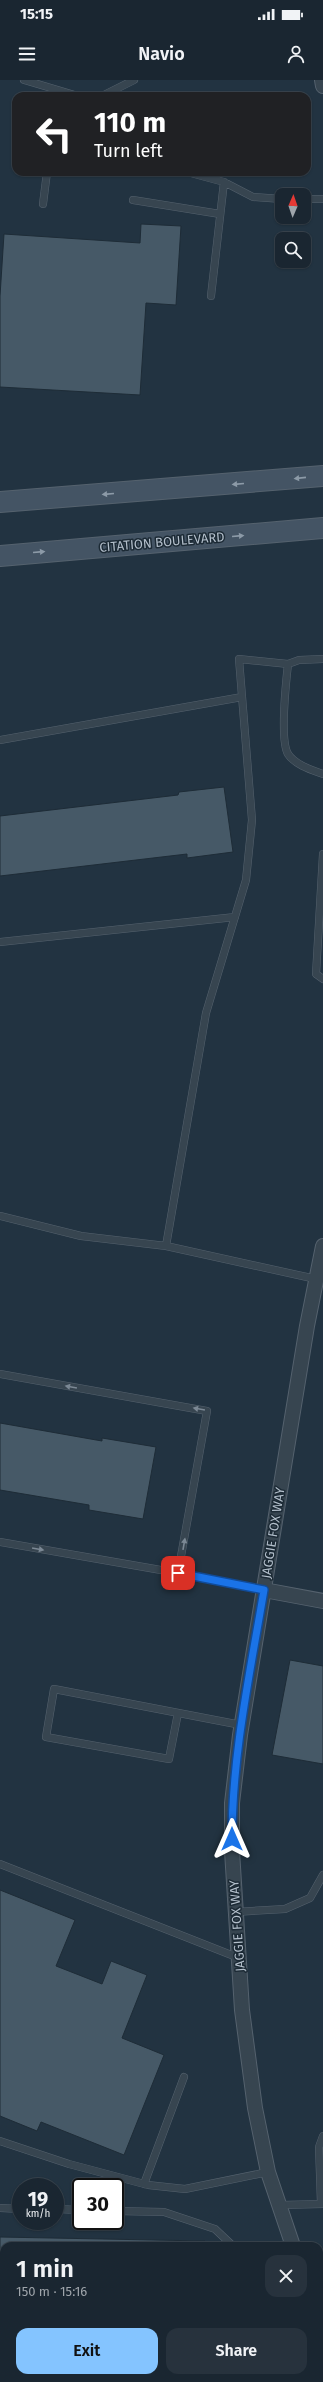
<!DOCTYPE html>
<html lang="en">
<head>
<meta charset="utf-8">
<style>
  body { margin:0; font-family:"Fira Sans",sans-serif; background:#27323d; color:#f1f3f6; height:100vh; display:flex; flex-direction:column; font-size:15px; white-space:nowrap }
  * { box-sizing:border-box; margin:0 }
  p { font-size:13px; color:#9fa5ab }
  .icon { flex:none; width:22px; height:22px; fill:none; stroke:currentColor; stroke-width:2; stroke-linecap:round; stroke-linejoin:round }
  .map { position:relative; flex:1; overflow:hidden }
  .panel { position:absolute; left:0px; top:2162px; width:323px; height:140px; display:flex; flex-direction:column; background:#1a2631; border-radius:12px 12px 0 0; box-shadow:0 1px 3px #0004,0 0 0 1px #38434d }
  .panel>* { flex:none }
  .banner { position:absolute; left:12px; top:12px; width:299px; height:84px; border-radius:12px; box-shadow:0 1px 3px #0004,0 0 0 1px #38434d; background:#202124; color:#fff; overflow:hidden }
  .needle { width:26px; rotate:2deg }
  .fabs { position:absolute; left:275px; top:108px; display:grid; gap:8px }
  .fabs a { display:grid; place-items:center; width:36px; height:36px; border-radius:8px; background:#1a2631; box-shadow:0 1px 3px #0004,0 0 0 1px #38434d; font-size:20px }
  .speed { position:absolute; left:12px; top:2098px; display:flex; gap:8px; font-size:20px; font-weight:700; text-align:center }
  .speed>* { display:grid; place-content:center; width:52px; height:52px; border-radius:50%; background:#1a2631; box-shadow:0 1px 3px #0004,0 0 0 1px #38434d; line-height:1 }
  .speed small { font-size:10px; font-weight:400 }
  .speed .limit { border:2px solid #111; border-radius:6px; background:#fff; color:#111 }
  .pin { position:absolute; display:grid; place-items:center; width:34px; height:34px; color:#fff; margin:-17px; border-radius:8px; box-shadow:0 2px 6px #0006 }
  .me { position:absolute; width:44px; margin:-22px; rotate:0deg; stroke-linejoin:round; filter:drop-shadow(0 0 3px #0008) }
  .turn { display:flex; align-items:center; gap:14px; height:84px; padding:0 16px; font-size:18px }
  .turn .icon { width:52px; height:52px; stroke-width:2.5 }
  .turn b { display:block; font-size:28px; line-height:34px }
  .round { display:grid; place-items:center; flex:none; width:42px; height:42px; border-radius:12px; background:#27323d }
  .head { display:flex; align-items:center; justify-content:space-between; height:68px; padding:0 16px }
  h1 { font-size:24px; font-weight:600; line-height:30px }
  .action { display:flex; gap:8px; margin-top:auto; padding:8px 16px }
  .action a { flex:1; height:46px; border-radius:12px; background:#84c4ff; color:#111; font-size:16px; font-weight:600; line-height:46px; text-align:center }
  .action a+a { background:#27323d; color:#f1f3f6 }
  .status { display:flex; justify-content:space-between; align-items:center; height:28px; padding:0 20px; background:#1a2631; direction:ltr }
  .status svg { height:11px; fill:currentColor }
  header { display:flex; justify-content:space-between; align-items:center; height:52px; padding:0 16px; background:#1a2631; font-size:18px; font-weight:600 }
  .map>svg:first-child { display:block }
  .building { fill:#465967; stroke:#1e2c37 }
  .lines { fill:none; stroke-linecap:round; stroke-linejoin:round }
  .service-casing { stroke:#55626e; stroke-width:8 }
  .minor-casing { stroke:#55626e; stroke-width:16 }
  .secondary-casing { stroke:#55626e; stroke-width:22 }
  .service { stroke:#374550; stroke-width:7 }
  .minor { stroke:#374550; stroke-width:14 }
  .secondary { stroke:#445464; stroke-width:20 }
  .oneway { fill:#8c9aa7 }
  .oneway2 { fill:#7b8894 }
  .route-casing { stroke:#114b97; stroke-width:10 }
  .route { stroke:#1a73e8; stroke-width:7 }
  .labels { text-anchor:middle; dominant-baseline:central; stroke-width:3; stroke-linejoin:round; paint-order:stroke }
  .street-label { font-size:13px; fill:#b3bfcb; stroke:#1c2a35 }
</style>
</head>
<body>
<div class="status"><b>15:15</b><svg viewBox="0 0 49 12"><path d="M0 12V9h3v3zM5 12V6h3v6zM10 12V3h3v9zM15 12V0h3v12zM26 1h20v11H26zM47 4h2v5h-2z"/></svg></div>
<header><svg class="icon" aria-label="menu" viewBox="0 0 24 24"><path d="M4 6h16M4 12h16M4 18h16"/></svg>Navio<svg class="icon" aria-label="person" viewBox="0 0 24 24"><circle cx="12" cy="8" r="4"/><path d="M4 21q1-7 8-7t8 7"/></svg></header>
<div class="map">
<svg width="323" height="2302" viewBox="0 0 323 2302">
  <rect width="100%" height="100%" fill="#223341"/>
  <path class="building" d="M141 144 181 146 176 225 146 223 140 315 0 307V216L4 154 140 163Z
    M224 707 233 772 187 778V774L0 796V736L178 715 179 712Z
    M0 1343 102 1361V1358L156 1367 143 1439 89 1430V1425L0 1410Z
    M290 1580 323 1586V1684L272 1675Z
    M0 1810 75 1840 56 1886 102 1904 111 1881 147 1895 122 1958 164 1975 124 2075 41 2042 37 2051 0 2036Z
    M0 2157 205 2161V2166H4V2292H0Z
    M86 2298H217V2302H86Z"/>
  <g class="lines">
    <defs>
      <path id="service" d="M24 0 78 16
        M102 16 134 0
        M187 92 224 102 253 117 282 119
        M304 119H323
        M133 120 220 134
        M43 124 47 92
        M211 216 224 102
        M323 579 299 580 288 584C286 602 280 660 288 674 295 685 312 690 323 694
        M288 584 239 579 252 740 246 800 206 933 166 1166 316 1199
        M0 660 242 617
        M323 774 316 894 323 899
        M0 862 235 837
        M0 1136 81 1156 166 1166
        M0 1294 207 1331 178 1493 0 1462
        M178 1493 264 1510
        M178 1633 169 1679 46 1657 54 1609 241 1645
        M0 1784 239 1878
        M235 1832 285 1829 310 1818 323 1795
        M0 2061 69 2084 148 2105 185 2109 268 2092
        M144 2104 184 1997
        M321 2124 319 2067 323 2056
        M280 2125 323 2124
        M0 2128 21 2129
        M55 2129 81 2130
        M115 2131 164 2132 215 2149 233 2166
        M242 2302V2298"/>
      <path id="minor" d="M322 0 323 6
        M264 1510 323 1521
        M293 2166 268 2092 255 2028 242 1930 232 1771V1723L240 1655 307 1246 323 1166
        M319 2230 323 2239"/>
      <path id="secondary" d="M0 422 323 396
        M0 476 323 448"/>
    </defs>
    <use href="#service" class="service-casing"/>
    <use href="#minor" class="minor-casing"/>
    <use href="#secondary" class="secondary-casing"/>
    <use href="#service" class="service"/>
    <use href="#minor" class="minor"/>
    <use href="#secondary" class="secondary"/>
  </g>
  <defs><path id="oneway-solid" d="M-6-.8H1V-3.2L6.5 0L1 3.2V.8H-6Z"/></defs>
  <g class="oneway">
    <use href="#oneway-solid" transform="translate(300 398) rotate(174)"/>
    <use href="#oneway-solid" transform="translate(238 404) rotate(175)"/>
    <use href="#oneway-solid" transform="translate(108 414) rotate(175)"/>
    <use href="#oneway-solid" transform="translate(238 456) rotate(-5)"/>
    <use href="#oneway-solid" transform="translate(39 472) rotate(-5)"/>
  </g>
  <g class="oneway2">
    <use href="#oneway-solid" transform="translate(71 1307) rotate(-170)"/>
    <use href="#oneway-solid" transform="translate(199 1329) rotate(-170)"/>
    <use href="#oneway-solid" transform="translate(184 1464) rotate(-80)"/>
    <use href="#oneway-solid" transform="translate(38 1469) rotate(10)"/>
  </g>
  <g class="lines">
    <defs>
      <path id="route" d="M178 1493 264 1510C250 1593 232 1675 232 1759"/>
    </defs>
    <use href="#route" class="route-casing"/>
    <use href="#route" class="route"/>
  </g>
  <g class="labels">
    <g class="street-label">
      <text transform="translate(162 462) rotate(-5)">CITATION BOULEVARD</text>
      <text transform="translate(273 1453) rotate(-81)">JAGGIE FOX WAY</text>
      <text transform="translate(237 1846) rotate(-94)">JAGGIE FOX WAY</text>
    </g>
  </g>
</svg>
<div class="fabs">
<a><svg class="needle" viewBox="-14 -14 28 28"><path d="M0-13l5 13h-10z" fill="#e53935"/><path d="M0 13l5-13h-10z" fill="#9fa5ab"/></svg></a>
<a><svg class="icon" aria-label="search" viewBox="0 0 24 24"><circle cx="10" cy="10" r="6"/><path d="M15 15l6 6"/></svg></a>
</div>
<div class="speed"><div>19<small>km/h</small></div><div class="limit">30</div></div>
<div class="pin" style="left:178px;top:1493px;background:#d93025"><svg class="icon" aria-label="arrive" viewBox="0 0 24 24"><path d="M6 21V4h12l-3 4 3 4H6"/></svg></div>
<svg class="me" style="left:232px;top:1759px" viewBox="-20 -20 40 40"><path d="M0-17L14 15 0 8-14 15z" fill="#1a73e8" stroke="#fff" stroke-width="4"/></svg>
<div class="banner">
<div class="turn"><svg class="icon" aria-label="left" viewBox="0 0 24 24"><path d="M17 20v-9H6M10 6l-5 5 5 5"/></svg><div><b>110 m</b>Turn left</div></div>
</div>
<section class="panel">
<div class="head"><div><h1>1 min</h1><p>150 m · 15:16</p></div><a class="round"><svg class="icon" aria-label="close" viewBox="0 0 24 24"><path d="M6 6l12 12M18 6L6 18"/></svg></a></div>
<div class="action"><a>Exit</a><a>Share</a></div>
</section>
</div>
</body>
</html>
